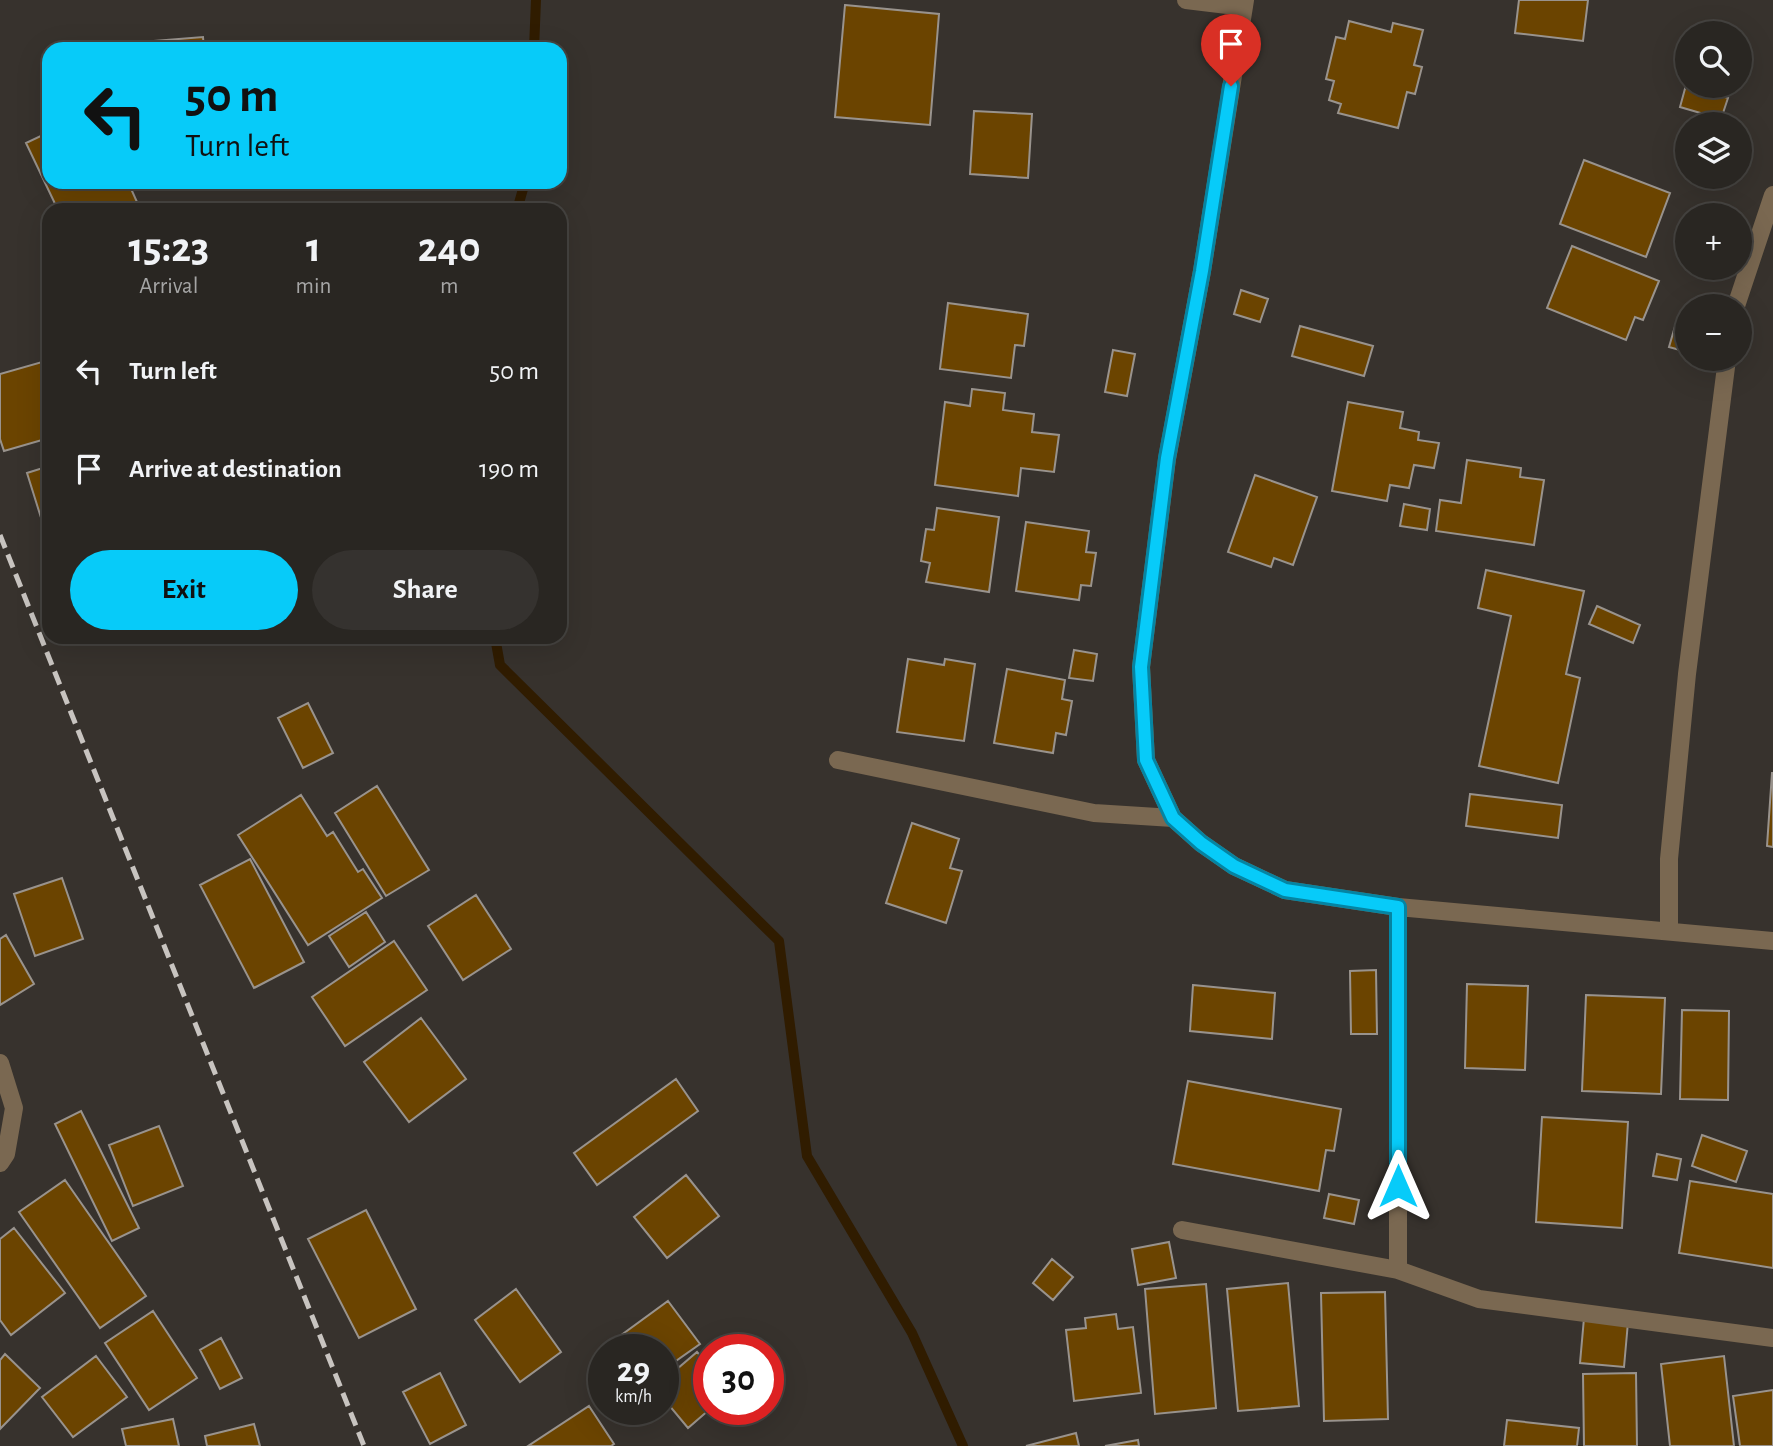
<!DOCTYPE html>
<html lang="en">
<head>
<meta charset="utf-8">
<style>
  body { margin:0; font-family:"Alegreya Sans",sans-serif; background:#35322f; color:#f1f3f6; height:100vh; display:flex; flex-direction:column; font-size:26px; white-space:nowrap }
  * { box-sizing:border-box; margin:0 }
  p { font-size:23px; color:#a5a5a5 }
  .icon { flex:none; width:38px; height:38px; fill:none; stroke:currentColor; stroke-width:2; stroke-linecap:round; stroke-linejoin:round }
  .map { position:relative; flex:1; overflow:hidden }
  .drawer { position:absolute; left:42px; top:203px; width:525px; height:441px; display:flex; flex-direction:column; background:#292622; border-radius:21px; box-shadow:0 7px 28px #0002,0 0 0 2px #454340 }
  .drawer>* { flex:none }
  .guide { position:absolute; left:42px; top:42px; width:525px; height:147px; border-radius:21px; box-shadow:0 7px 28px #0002,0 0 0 2px #454340; background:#07cbf9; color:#111; overflow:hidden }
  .fabs { position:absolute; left:1675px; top:21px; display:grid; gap:14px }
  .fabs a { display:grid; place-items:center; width:77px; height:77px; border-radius:50%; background:#292622; box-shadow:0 7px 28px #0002,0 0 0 2px #454340; font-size:35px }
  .speed { position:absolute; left:588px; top:1334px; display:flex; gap:14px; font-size:35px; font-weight:700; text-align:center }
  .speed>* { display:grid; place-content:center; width:91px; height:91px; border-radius:50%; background:#292622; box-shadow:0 7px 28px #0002,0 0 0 2px #454340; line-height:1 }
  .speed small { font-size:18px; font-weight:400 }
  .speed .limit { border:10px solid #d22; background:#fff; color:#111 }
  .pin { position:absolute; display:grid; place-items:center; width:60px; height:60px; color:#fff; margin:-72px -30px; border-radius:50% 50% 50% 0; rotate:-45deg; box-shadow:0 0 7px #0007 }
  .pin .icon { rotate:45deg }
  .me { position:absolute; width:77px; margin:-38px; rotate:0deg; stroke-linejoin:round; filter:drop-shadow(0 0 5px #0008) }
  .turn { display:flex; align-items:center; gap:24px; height:147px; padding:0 28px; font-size:32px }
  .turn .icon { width:91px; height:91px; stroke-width:2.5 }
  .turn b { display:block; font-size:49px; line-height:60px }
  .eta { display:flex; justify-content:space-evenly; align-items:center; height:119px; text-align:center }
  .eta b { font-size:42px; font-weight:700; line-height:49px }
  .action { display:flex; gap:14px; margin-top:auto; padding:14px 28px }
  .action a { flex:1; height:80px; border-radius:42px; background:#07cbf9; color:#111; font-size:28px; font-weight:700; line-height:80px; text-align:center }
  .action a+a { background:#35322f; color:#f1f3f6 }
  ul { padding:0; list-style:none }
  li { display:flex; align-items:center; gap:21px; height:98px; padding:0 28px }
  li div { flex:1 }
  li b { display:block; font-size:26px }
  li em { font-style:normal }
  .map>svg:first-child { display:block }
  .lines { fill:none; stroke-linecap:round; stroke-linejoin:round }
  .stream { stroke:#301c00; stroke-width:10 }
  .building { fill:#6b4400; stroke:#99938d; stroke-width:2 }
  .minor { stroke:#7a6851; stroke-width:18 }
  .rail { stroke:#c8c4c0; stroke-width:5; stroke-dasharray:14 7; stroke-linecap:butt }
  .route-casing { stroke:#0584a2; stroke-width:18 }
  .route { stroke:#07cbf9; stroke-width:12 }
</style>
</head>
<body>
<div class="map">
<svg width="1773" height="1446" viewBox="0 0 1773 1446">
  <rect width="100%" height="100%" fill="#37322d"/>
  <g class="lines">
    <path class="stream" d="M534 49 536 0
      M517 210 525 182
      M495 637 500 665 779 941 807 1156 912 1333 963 1446"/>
  </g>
  <path class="building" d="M1519 0H1588L1583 41 1515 33Z
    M845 5 939 14 930 125 835 117Z
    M1349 21 1391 32 1393 23 1423 30 1414 65 1422 67 1415 94 1407 92 1398 128 1338 113 1341 104 1329 100 1334 81 1326 79 1336 37 1345 39Z
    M203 37 204 49H143L142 42Z
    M1686 85 1728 98 1721 119 1680 107Z
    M974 111 1032 114 1028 178 970 174Z
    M49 132V182H128L137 202 120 210H58L26 143Z
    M1584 160 1670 193 1646 257 1560 224Z
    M1572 246 1659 281 1643 320 1635 317 1626 340 1547 308Z
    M1241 290 1268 299 1260 322 1234 314Z
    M948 303 1028 314 1024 346 1015 345 1011 378 940 369Z
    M1676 323 1687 326V352L1669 347Z
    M1300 326 1373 346 1364 376 1292 356Z
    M1113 350 1135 354 1127 396 1105 392Z
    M49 360V438L4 451 0 439V374Z
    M972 389 1005 393 1003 410 1034 414 1032 432 1059 435 1054 472 1021 468 1018 496 935 485 945 402 970 406Z
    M1348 402 1403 412 1400 428 1419 432 1418 440 1439 443 1434 468 1414 465 1409 488 1390 485 1387 501 1332 491Z
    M1467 460 1521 468 1520 477 1544 480 1534 545 1436 531 1440 500 1461 503Z
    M49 466V522L43 524 27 473Z
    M1255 475 1317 497 1293 565 1274 558 1271 567 1228 552Z
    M1404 504 1430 509 1427 530 1400 526Z
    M937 508 999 517 989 592 926 582 930 563 921 561 926 529 934 530Z
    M1026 522 1089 531 1086 552 1096 553 1091 586 1081 585 1079 600 1016 591Z
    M1486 570 1584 591 1566 674 1580 678 1558 783 1479 766 1511 616 1478 608Z
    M1597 606 1640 625 1633 643 1589 624Z
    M1074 650 1097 654 1093 681 1069 678Z
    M908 659 944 665 945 659 975 664 964 741 897 732Z
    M1007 669 1065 680 1062 699 1072 701 1066 735 1056 733 1053 753 994 743Z
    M308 703 333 753 303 768 278 718Z
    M1772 773H1773V847L1767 846Z
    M377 786 429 870 386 896 335 813Z
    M1470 794 1562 805 1558 838 1466 826Z
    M301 795 327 836 333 832 358 872 363 869 382 898 308 945 238 835Z
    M912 823 959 839 950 868 962 871 946 923 886 903Z
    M250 859 304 962 254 988 200 885Z
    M62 878 83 939 35 956 14 894Z
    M476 895 511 949 463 980 428 926Z
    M366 912 385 942 349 967 329 936Z
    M6 935 34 984 0 1005V939Z
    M394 941 427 990 345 1046 312 997Z
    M1376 970 1377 1034H1351L1350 971Z
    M1467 984 1528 986 1525 1070 1465 1068Z
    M1193 985 1275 993 1272 1039 1190 1031Z
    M1586 995 1665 998 1661 1094 1582 1091Z
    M1682 1010 1729 1011 1728 1100 1680 1099Z
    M421 1018 466 1079 409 1122 364 1062Z
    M676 1079 698 1111 597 1185 574 1153Z
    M1188 1081 1341 1109 1334 1151 1326 1150 1319 1191 1173 1164Z
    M81 1111 139 1228 112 1241 55 1124Z
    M1542 1117 1628 1122 1622 1228 1536 1222Z
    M159 1126 183 1186 133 1206 109 1145Z
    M1702 1135 1747 1151 1736 1182 1692 1166Z
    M1657 1154 1681 1159 1677 1180 1653 1176Z
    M686 1175 719 1216 667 1258 634 1217Z
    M65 1180 146 1296 100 1328 19 1212Z
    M1690 1181 1773 1194V1268L1679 1253Z
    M1329 1194 1359 1200 1354 1224 1324 1218Z
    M366 1210 416 1309 359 1338 308 1239Z
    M14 1228 65 1293 11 1335 0 1320V1239Z
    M1169 1242 1176 1278 1138 1285 1132 1249Z
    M1052 1259 1073 1277 1053 1300 1033 1283Z
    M1288 1283 1299 1406 1238 1411 1227 1289Z
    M1206 1284 1216 1408 1155 1414 1145 1289Z
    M516 1289 561 1352 520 1382 475 1320Z
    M1385 1292 1388 1419 1324 1421 1321 1293Z
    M668 1301 700 1344 663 1370V1349H629L620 1336Z
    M153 1311 197 1378 149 1410 105 1343Z
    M1116 1314 1118 1329 1133 1327 1141 1393 1074 1401 1066 1330 1086 1328 1085 1318Z
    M1584 1318 1628 1322 1624 1367 1580 1363Z
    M221 1338 242 1378 220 1389 200 1350Z
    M697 1352 709 1365V1409H710L688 1428 663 1398V1381Z
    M5 1354 40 1388 0 1429V1360Z
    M96 1356 127 1397 73 1437 42 1397Z
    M1724 1356 1734 1446H1670L1661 1364Z
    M440 1373 466 1425 430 1444 403 1392Z
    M1636 1373 1637 1446H1584L1583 1374Z
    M1773 1390V1446H1740L1733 1396Z
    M589 1406 614 1444 611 1446H528Z
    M173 1419 179 1446H126L122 1429Z
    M1507 1420 1579 1428 1577 1446H1504Z
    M254 1424 260 1446H207L205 1436Z
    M1076 1433 1079 1446H1026Z
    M1138 1440 1139 1446H1105Z"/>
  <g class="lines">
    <path class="minor" d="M1186 0 1244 7
      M1245 0 1202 271 1167 459 1141 667 1146 760 1173 818 1201 843 1234 866 1285 890 1398 907 1773 941
      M1736 306 1773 195
      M838 760 1094 813 1173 818
      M1398 907V1270
      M1669 931V859L1687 674 1727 359
      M0 1063 14 1108 6 1154 0 1163
      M1182 1230 1398 1270 1479 1299 1773 1338"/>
    <path class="rail" d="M0 535 364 1446"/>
  </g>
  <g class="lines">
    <defs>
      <path id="route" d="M1231 86 1202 271 1167 458 1141 667 1146 760 1173 818 1201 843 1234 866 1285 890 1398 907V1186"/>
    </defs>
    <use href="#route" class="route-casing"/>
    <use href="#route" class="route"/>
  </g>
</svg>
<div class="fabs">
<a><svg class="icon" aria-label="search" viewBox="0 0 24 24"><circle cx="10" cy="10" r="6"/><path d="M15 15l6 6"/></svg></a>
<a><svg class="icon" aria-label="layers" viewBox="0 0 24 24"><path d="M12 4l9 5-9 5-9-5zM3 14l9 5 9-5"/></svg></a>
<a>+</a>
<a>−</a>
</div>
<div class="speed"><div>29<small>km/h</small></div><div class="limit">30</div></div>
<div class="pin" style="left:1231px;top:86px;background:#d93025"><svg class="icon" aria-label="arrive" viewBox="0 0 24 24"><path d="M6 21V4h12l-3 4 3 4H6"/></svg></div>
<svg class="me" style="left:1398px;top:1186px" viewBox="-20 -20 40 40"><path d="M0-17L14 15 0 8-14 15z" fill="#07cbf9" stroke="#fff" stroke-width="4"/></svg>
<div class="guide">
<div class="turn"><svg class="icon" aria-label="left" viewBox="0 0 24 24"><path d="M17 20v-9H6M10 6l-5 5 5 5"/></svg><div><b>50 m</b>Turn left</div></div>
</div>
<section class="drawer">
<div class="eta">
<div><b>15:23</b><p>Arrival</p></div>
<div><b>1</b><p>min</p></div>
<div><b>240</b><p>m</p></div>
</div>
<ul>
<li><svg class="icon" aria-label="left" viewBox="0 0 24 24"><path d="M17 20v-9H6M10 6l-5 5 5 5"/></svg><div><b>Turn left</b></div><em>50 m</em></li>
<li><svg class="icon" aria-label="arrive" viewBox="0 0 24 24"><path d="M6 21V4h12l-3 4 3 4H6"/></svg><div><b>Arrive at destination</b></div><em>190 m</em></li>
</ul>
<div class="action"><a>Exit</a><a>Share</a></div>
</section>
</div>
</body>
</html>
